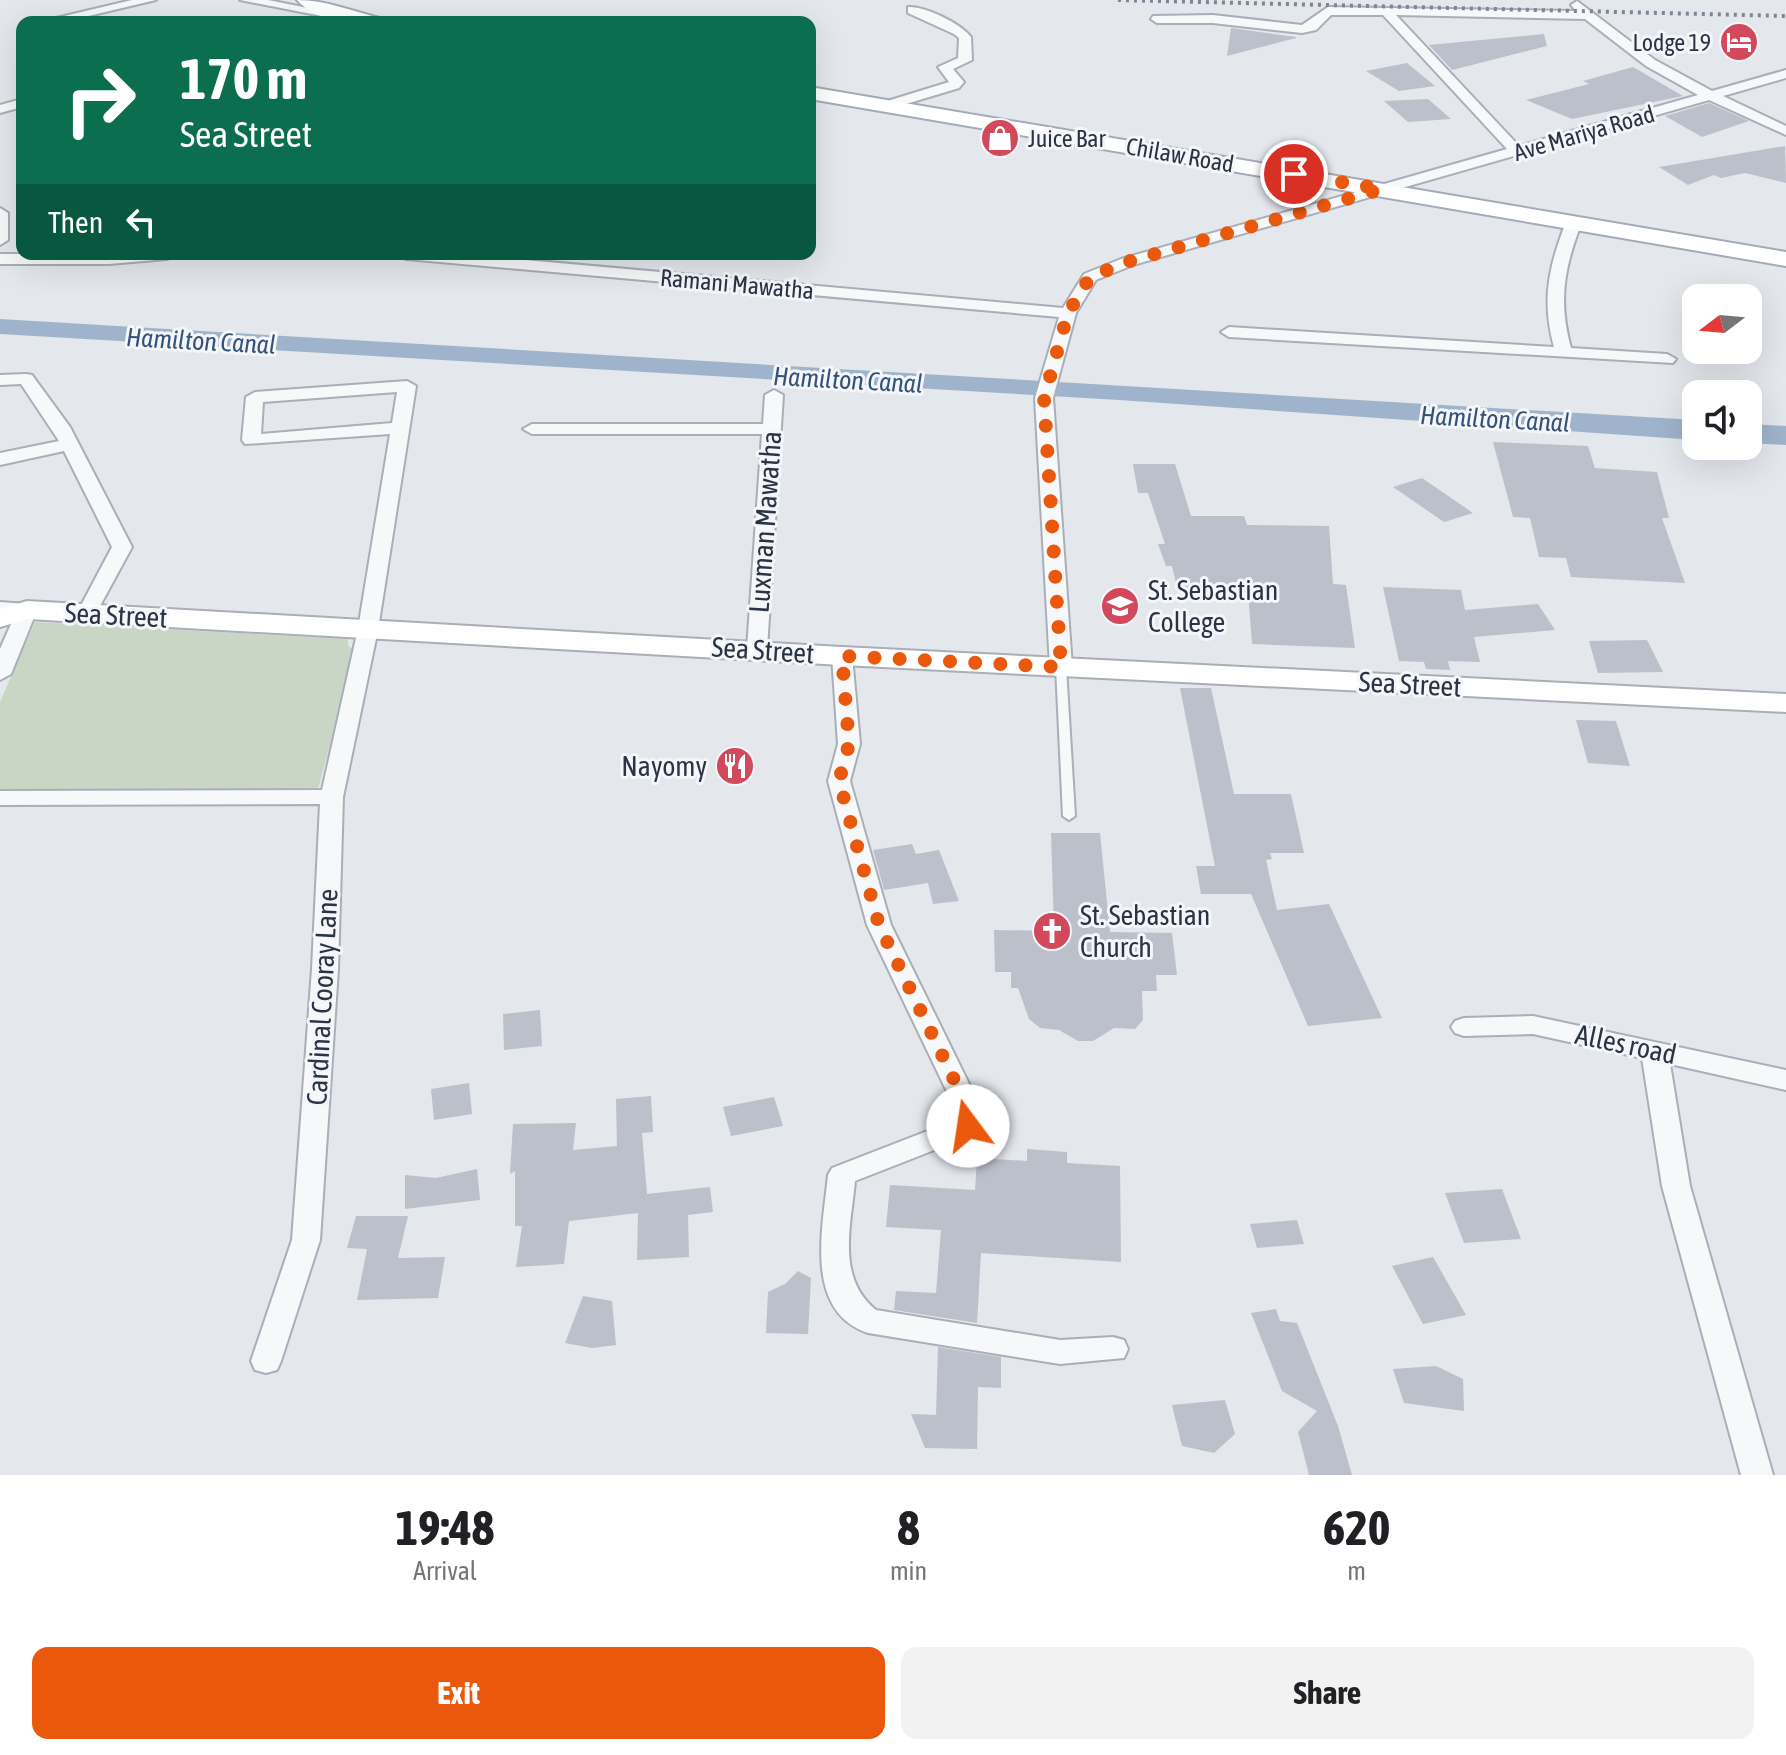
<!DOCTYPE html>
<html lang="en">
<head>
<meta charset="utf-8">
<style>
  body { margin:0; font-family:"Asap Condensed",sans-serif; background:#f2f2f2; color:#202124; height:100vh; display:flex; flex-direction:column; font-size:30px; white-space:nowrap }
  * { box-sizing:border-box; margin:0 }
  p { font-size:26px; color:#757577 }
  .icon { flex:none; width:44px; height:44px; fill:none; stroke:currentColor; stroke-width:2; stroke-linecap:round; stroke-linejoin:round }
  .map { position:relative; height:1475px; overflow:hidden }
  .details { display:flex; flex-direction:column; background:#fff; flex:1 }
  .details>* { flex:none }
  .guide { position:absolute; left:16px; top:16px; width:800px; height:244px; border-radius:16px; box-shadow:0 8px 32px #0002; background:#0b6e4f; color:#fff; overflow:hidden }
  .needle { width:52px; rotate:254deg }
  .controls { position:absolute; left:1682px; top:284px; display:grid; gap:16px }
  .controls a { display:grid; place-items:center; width:80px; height:80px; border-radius:16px; background:#fff; box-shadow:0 8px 32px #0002; font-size:40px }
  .pin { position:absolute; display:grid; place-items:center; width:68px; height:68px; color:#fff; margin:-34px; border:4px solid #fff; border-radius:50%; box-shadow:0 2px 8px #0007 }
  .me { position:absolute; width:88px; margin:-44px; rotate:346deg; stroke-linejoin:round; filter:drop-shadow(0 0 6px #0008) }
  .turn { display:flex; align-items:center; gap:28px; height:168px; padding:0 32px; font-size:36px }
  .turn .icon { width:104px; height:104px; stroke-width:2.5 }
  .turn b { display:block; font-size:56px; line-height:68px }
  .then { display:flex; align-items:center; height:76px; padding:0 32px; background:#0003; gap:16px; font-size:30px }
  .eta { display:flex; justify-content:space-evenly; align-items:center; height:136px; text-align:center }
  .eta b { font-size:48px; font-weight:700; line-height:56px }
  .cta { display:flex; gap:16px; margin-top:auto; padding:16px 32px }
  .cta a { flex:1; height:92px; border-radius:16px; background:#ea580c; color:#fff; font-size:32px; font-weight:700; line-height:92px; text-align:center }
  .cta a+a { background:#f2f2f2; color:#202124 }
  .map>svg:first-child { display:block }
  .green { fill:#c9d6c5 }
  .water { fill:#9fb4cc }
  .building { fill:#bbc0ca }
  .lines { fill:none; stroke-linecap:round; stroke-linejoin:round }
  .lane-casing { stroke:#a9aeb7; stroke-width:4 }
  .street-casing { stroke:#a9aeb7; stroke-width:4 }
  .secondary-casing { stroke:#a9aeb7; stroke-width:4 }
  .primary-casing { stroke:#a3abb8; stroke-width:4 }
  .lane { fill:#f7f8fa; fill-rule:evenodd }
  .street { fill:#f7f8fa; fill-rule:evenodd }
  .secondary { fill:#fff; fill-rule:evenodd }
  .primary { fill:#fff; fill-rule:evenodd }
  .rail { stroke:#7d8696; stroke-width:4; stroke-dasharray:3 5; stroke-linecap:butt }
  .route { stroke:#ea580c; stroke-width:14; stroke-dasharray:0 25.2 }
  .labels { text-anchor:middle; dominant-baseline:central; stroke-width:6; stroke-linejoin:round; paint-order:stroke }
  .far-poi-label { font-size:24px; fill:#2b3445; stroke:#f4f6f9; text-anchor:end }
  .far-street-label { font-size:24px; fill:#2b3445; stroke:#f4f6f9 }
  .far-water-label { font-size:26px; font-style:italic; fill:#34527a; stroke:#f4f6f9 }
  .street-label { font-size:28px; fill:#2b3445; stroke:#f4f6f9 }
  .poi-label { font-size:28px; fill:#2b3445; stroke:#f4f6f9; text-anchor:start }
</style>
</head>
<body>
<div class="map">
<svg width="1786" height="1475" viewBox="0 0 1786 1475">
  <rect width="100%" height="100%" fill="#e4e7ec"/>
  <path class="green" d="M35 622 348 639V646L355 650 317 793 0 794V702Z"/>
  <path class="water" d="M0 319 1696 420V440L1119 400 0 334Z
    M1748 424 1786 426V445L1748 443Z"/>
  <path class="building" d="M1231 28 1296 37V38L1227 56Z
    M1544 34 1547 46 1452 70 1429 45Z
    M1407 63 1435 86 1399 91 1366 71Z
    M1633 67 1683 96 1572 119 1526 100 1589 84 1583 81Z
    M1428 99 1451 119 1408 122 1384 101Z
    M1709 103 1749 121 1702 137 1665 116Z
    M1785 146 1786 183 1745 173 1721 178 1714 175 1688 185 1659 167Z
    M1493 442 1588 446 1595 468 1657 472 1669 518H1662L1685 583 1571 577 1566 558 1539 557 1530 518 1513 517Z
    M1133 464H1175L1191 516H1244L1247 525 1329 526 1333 584 1346 585 1355 648 1252 644 1248 592H1178L1172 566H1166L1158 544H1165L1148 493H1138Z
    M1422 478 1473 513 1444 522 1393 487Z
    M1383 587 1461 590 1465 610 1538 604 1555 630 1474 637 1480 662 1448 661 1450 670 1426 669 1424 662 1399 661Z
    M1647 640 1663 672 1598 673 1589 641Z
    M1180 688H1211L1234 794H1291L1304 853H1270L1272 859 1266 860 1277 910 1329 904 1382 1018 1308 1026 1251 894H1201L1196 866H1215Z
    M1576 720 1616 721 1630 766 1588 763Z
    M1051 833H1100L1110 932 1172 933 1177 975H1156L1157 991H1142L1143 1020 1135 1029 1114 1028 1093 1041H1078L1059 1030 1040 1028 1029 1019 1018 988H1011V972H995L994 930 1054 931Z
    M912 844 916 854 939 850 959 901 933 904 928 883 884 890 873 850Z
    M540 1010 542 1046 504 1050 503 1014Z
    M469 1083 472 1114 434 1120 431 1089Z
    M651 1096 653 1132 642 1133 647 1194 710 1187 713 1212 688 1215 689 1257 637 1260 638 1213 569 1221 564 1264 516 1267 522 1226H515V1171L510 1174 513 1124 576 1123 573 1150 617 1146 616 1099Z
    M774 1097 783 1126 731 1136 723 1107Z
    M1027 1149 1067 1152V1163L1120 1166 1121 1262 981 1253 977 1323 894 1310 896 1291 936 1293 941 1230 886 1227 890 1185 975 1190 977 1158 1027 1161Z
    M477 1169 480 1200 405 1209V1175L436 1178Z
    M1502 1189 1521 1239 1464 1243 1445 1193Z
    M356 1216H408L398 1258 445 1257 438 1298 357 1300 367 1249 347 1248Z
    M1297 1220 1304 1244 1257 1248 1250 1224Z
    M1433 1257 1466 1315 1423 1324 1392 1266Z
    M798 1271 811 1278 808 1334 766 1333 768 1292 785 1284Z
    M583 1296 612 1301 616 1345 592 1348 565 1343Z
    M1276 1309 1280 1321 1297 1323 1338 1426 1352 1475H1309L1298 1432 1317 1411 1282 1391 1251 1313Z
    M938 1347 1001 1357V1388L978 1387 977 1449 925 1448 911 1414 936 1415Z
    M1436 1366 1463 1379 1464 1411 1404 1403 1393 1369Z
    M1225 1400 1235 1434 1214 1453 1182 1446 1172 1405Z"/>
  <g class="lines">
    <defs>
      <path id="lane" d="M1061 664 1066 667 1075 816 1069 820 1063 816 1056 667Z"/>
      <path id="street" d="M132 0H156L63 22H39Z
        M240 0H268L348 16 342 20Z
        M1577 1 1655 60 1712 91 1786 70V78L1723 96 1786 126V135L1709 100 1133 265 1096 280 1076 313 1053 398 1072 667 1061 673 1050 667 1035 398 1059 317 406 259 398 254H459L1063 308 1084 274 1121 259 1507 149 1383 15H1331L1316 30 1302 33 1213 23H1157L1151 19 1153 16 1213 15 1302 25 1328 7 1576 11 1571 5ZM1396 15 1585 19 1646 66 1698 95 1519 146Z
        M908 7C925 6 960 23 971 37L972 60 953 69 964 82 959 88 886 110 881 109V103L949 82 938 67 958 58 959 38 954 34 908 13Z
        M22 99V107L0 113V105Z
        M0 208 8 213V240L0 245Z
        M1574 217 1582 222C1564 267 1558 301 1571 348L1667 354 1676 359 1673 363 1229 337 1221 332 1229 327 1554 347C1541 300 1549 266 1566 222Z
        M0 254H175L167 259 109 264H0Z
        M26 374 32 375 70 427 132 547 94 617H80L77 613 112 547 64 451 0 465V453L59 441 21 384 0 385V375Z
        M407 381 416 386 378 629 343 797 338 969 320 1240 281 1361 277 1370 266 1373 255 1370 251 1361 292 1240 312 969 320 804 0 805V791L322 790 358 629 390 434 245 444 242 440 246 397 255 392ZM397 392 392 423 261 434 263 402Z
        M774 390 783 395 767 649 757 655 747 649 762 434H532L523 429 532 424H763L765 395Z
        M0 602 27 604 37 610 11 674 0 680V649L15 615 0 614Z
        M842 650 852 656 860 744 850 781 891 925 974 1094 982 1126 978 1133 855 1181C851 1226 836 1278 876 1310L1060 1340 1113 1337 1124 1340 1128 1349 1124 1358 1060 1364 868 1333C803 1311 823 1227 828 1175L832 1168 953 1121 948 1094 867 925 828 781 838 744 832 656Z
        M1533 1016 1786 1070V1090L1670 1064 1690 1186 1773 1475H1741L1662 1186 1642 1058 1533 1034 1464 1036 1455 1033 1451 1027 1455 1021 1464 1018Z"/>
      <path id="secondary" d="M27 601 842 647 1786 694V712L842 665 28 619 0 627V609Z"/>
      <path id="primary" d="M297 0C325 0 352 11 380 18L383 22C354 22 318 24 297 0Z
        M810 87 1786 252V266L810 99Z"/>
    </defs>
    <use href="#lane" class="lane-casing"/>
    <use href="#street" class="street-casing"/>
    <use href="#secondary" class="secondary-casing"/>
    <use href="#primary" class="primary-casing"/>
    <use href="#lane" class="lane"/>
    <use href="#street" class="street"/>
    <use href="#secondary" class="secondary"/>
    <use href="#primary" class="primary"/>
    <path class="rail" d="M1118 0 1786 16"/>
  </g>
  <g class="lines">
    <path class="route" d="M968 1126 961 1094 879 925 839 781 849 744 842 656 1061 667 1044 398 1068 313 1090 277 1127 262 1382 189 1294 174"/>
  </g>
  <defs>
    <symbol id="hotel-disc" viewBox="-11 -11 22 22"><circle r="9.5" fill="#d1495b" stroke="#f4f6f9"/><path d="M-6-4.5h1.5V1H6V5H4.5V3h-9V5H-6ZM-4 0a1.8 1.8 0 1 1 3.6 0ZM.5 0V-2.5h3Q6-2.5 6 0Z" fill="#fff"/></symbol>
    <symbol id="shop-disc" viewBox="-11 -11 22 22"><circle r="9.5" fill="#d1495b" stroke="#f4f6f9"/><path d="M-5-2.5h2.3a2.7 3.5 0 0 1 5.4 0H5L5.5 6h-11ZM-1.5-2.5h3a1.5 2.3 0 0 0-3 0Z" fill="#fff"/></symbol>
    <symbol id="school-disc" viewBox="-11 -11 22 22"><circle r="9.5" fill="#d1495b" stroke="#f4f6f9"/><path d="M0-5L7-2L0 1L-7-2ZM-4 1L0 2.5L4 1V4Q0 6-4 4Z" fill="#fff"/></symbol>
    <symbol id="restaurant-disc" viewBox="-11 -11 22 22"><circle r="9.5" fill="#d1495b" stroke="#f4f6f9"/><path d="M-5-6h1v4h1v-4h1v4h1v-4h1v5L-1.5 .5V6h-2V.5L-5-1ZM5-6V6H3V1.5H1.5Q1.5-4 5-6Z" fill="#fff"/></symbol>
    <symbol id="church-disc" viewBox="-11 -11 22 22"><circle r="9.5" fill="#d1495b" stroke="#f4f6f9"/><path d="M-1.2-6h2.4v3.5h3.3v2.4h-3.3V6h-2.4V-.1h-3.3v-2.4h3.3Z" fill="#fff"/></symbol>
  </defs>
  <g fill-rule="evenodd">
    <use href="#hotel-disc" x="1717" y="20" width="44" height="44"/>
    <use href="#shop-disc" x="978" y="116" width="44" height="44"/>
    <use href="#school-disc" x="1098" y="584" width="44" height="44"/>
    <use href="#restaurant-disc" x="713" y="744" width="44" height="44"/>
    <use href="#church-disc" x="1030" y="909" width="44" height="44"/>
  </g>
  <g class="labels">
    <g class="far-poi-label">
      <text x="1711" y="42">Lodge 19</text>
      <text x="1028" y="138" text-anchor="start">Juice Bar</text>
    </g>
    <g class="far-street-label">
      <text transform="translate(1584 133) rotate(-16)">Ave Mariya Road</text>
      <text transform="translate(1180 155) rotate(10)">Chilaw Road</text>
      <text transform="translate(737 284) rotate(5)">Ramani Mawatha</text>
    </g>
    <g class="far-water-label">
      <text transform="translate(201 341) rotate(3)">Hamilton Canal</text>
      <text transform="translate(848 380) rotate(3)">Hamilton Canal</text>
      <text transform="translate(1495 419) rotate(3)">Hamilton Canal</text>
    </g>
    <g class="street-label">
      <text transform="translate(765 522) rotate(-86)">Luxman Mawatha</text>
      <text transform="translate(116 615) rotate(3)">Sea Street</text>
      <text transform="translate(763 650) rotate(4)">Sea Street</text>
      <text transform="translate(1410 684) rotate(3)">Sea Street</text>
      <text transform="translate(322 997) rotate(-87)">Cardinal Cooray Lane</text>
      <text transform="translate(1626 1044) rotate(12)">Alles road</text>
    </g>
    <g class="poi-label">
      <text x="1148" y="590">St. Sebastian<tspan x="1148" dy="32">College</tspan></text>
      <text x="707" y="766" text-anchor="end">Nayomy</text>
      <text x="1080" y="915">St. Sebastian<tspan x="1080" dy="32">Church</tspan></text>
    </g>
  </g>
</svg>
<div class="controls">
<a><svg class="needle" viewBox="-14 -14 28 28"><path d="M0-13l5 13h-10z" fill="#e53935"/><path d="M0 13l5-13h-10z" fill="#757577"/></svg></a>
<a><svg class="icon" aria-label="sound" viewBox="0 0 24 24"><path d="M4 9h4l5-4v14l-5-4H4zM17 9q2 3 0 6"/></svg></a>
</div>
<div class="pin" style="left:1294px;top:174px;background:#d93025"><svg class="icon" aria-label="arrive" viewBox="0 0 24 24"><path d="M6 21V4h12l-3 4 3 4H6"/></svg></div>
<svg class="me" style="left:968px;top:1126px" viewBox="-20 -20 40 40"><circle r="19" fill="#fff"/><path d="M0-13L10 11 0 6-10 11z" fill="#ea580c"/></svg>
<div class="guide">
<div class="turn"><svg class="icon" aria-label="right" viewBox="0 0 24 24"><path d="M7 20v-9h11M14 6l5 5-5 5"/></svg><div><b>170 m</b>Sea Street</div></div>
<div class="then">Then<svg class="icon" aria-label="left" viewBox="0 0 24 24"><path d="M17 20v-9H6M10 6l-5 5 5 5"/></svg></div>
</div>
</div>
<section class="details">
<div class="eta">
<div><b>19:48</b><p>Arrival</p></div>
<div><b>8</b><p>min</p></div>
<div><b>620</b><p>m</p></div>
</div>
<div class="cta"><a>Exit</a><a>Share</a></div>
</section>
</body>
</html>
